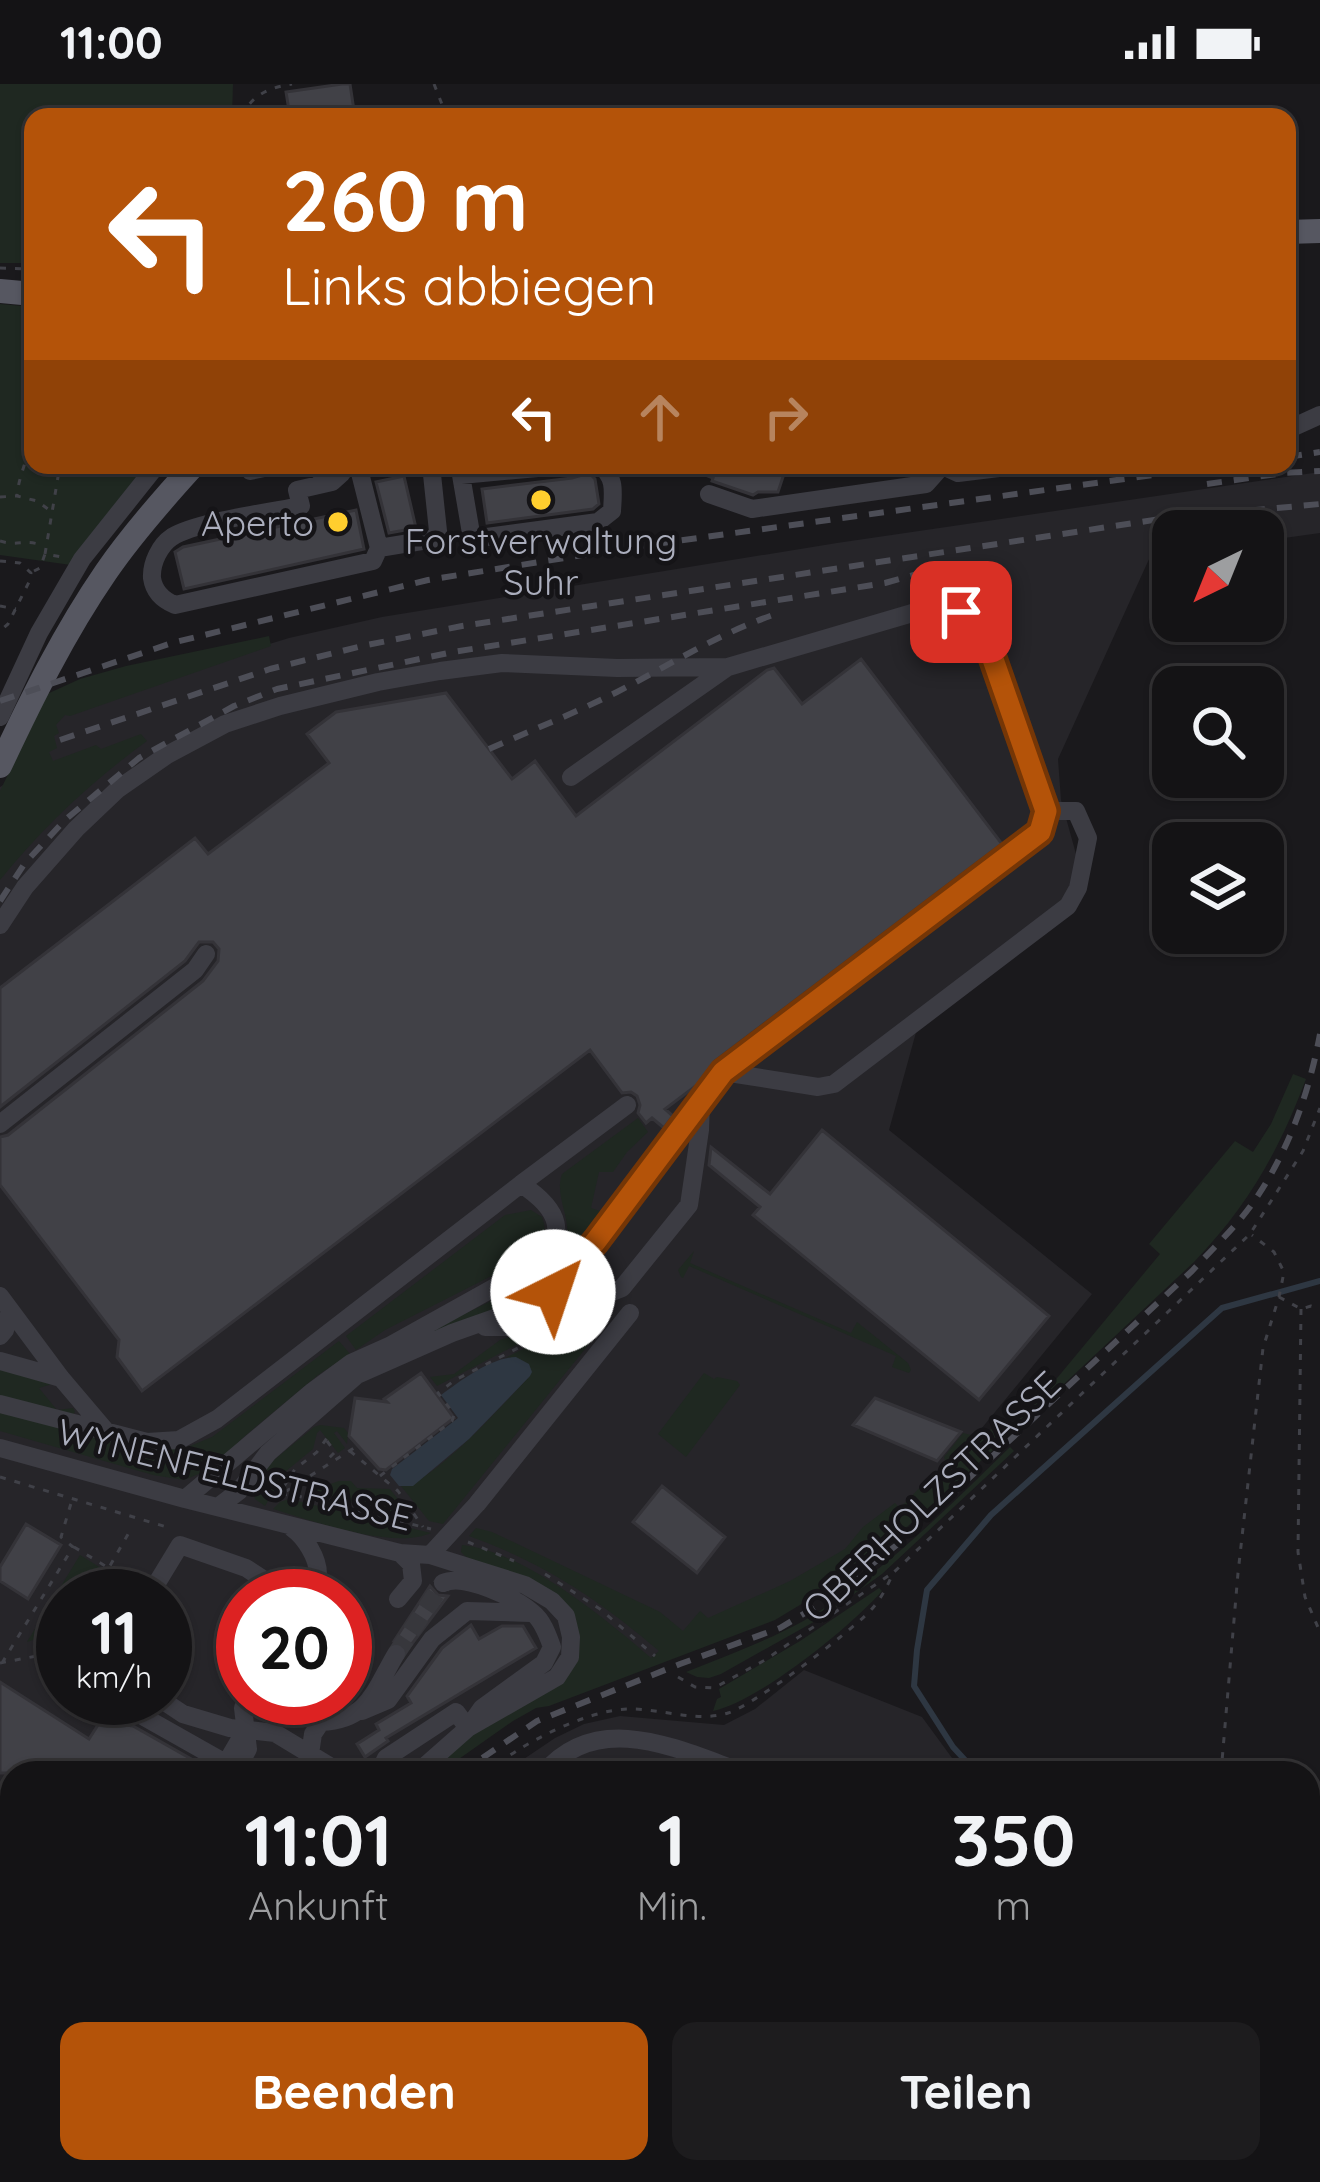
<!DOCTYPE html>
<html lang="de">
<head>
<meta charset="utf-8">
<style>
  body { margin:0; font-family:Quicksand,sans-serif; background:#1d1c1e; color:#f1f3f6; height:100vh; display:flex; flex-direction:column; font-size:45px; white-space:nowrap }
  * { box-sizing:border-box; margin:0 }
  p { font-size:39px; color:#9d9ea0 }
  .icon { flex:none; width:66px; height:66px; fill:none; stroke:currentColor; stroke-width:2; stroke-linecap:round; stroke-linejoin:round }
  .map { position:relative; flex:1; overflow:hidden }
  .side { position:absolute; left:0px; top:1677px; width:1320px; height:423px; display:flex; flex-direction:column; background:#141315; border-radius:36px 36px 0 0; box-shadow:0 3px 9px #0004,0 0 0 3px #333234 }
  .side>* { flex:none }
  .banner { position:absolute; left:24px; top:24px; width:1272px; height:366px; border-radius:24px; box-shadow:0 3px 9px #0004,0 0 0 3px #333234; background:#b45309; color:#fff; overflow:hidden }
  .needle { width:78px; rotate:223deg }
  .tools { position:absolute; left:1152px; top:426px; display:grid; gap:24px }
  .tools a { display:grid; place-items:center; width:132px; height:132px; border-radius:24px; background:#141315; box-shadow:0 3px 9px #0004,0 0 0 3px #333234; font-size:60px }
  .speed { position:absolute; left:36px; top:1485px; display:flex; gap:24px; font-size:60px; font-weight:700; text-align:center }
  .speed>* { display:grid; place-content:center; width:156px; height:156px; border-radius:50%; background:#141315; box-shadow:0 3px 9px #0004,0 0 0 3px #333234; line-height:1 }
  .speed small { font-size:30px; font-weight:400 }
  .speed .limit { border:18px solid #d22; background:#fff; color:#111 }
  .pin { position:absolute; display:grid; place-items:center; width:102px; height:102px; color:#fff; margin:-51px; border-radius:24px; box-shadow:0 6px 18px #0006 }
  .me { position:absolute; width:132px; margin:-66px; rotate:41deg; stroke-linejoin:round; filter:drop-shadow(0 0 9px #0008) }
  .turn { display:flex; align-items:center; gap:42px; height:252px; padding:0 60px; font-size:54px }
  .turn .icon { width:156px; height:156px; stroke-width:2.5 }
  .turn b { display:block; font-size:84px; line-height:102px }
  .lanes { display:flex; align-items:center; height:114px; padding:0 60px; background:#0003; justify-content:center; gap:60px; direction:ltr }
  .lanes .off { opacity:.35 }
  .eta { display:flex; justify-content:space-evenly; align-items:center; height:204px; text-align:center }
  .eta b { font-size:72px; font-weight:700; line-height:84px }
  .button { display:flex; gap:24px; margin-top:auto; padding:24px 60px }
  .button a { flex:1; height:138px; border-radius:24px; background:#b45309; color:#fff; font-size:48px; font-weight:700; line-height:138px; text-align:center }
  .button a+a { background:#1d1c1e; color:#f1f3f6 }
  .status { display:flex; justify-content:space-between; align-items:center; height:84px; padding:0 60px; background:#141315; direction:ltr }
  .status svg { height:33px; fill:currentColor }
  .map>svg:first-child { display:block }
  .built { fill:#262529; fill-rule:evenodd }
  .green { fill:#1f2821 }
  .water { fill:#2e3742 }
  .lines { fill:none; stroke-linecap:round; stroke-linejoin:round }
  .stream { stroke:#2e3742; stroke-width:6 }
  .building { fill:#414147; stroke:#343338; stroke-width:3 }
  .minor-tunnel { stroke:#37373c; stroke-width:18; stroke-dasharray:18 9; stroke-linecap:butt }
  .path { stroke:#404148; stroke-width:3; stroke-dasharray:6 9; stroke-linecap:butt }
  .minor { stroke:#3c3c43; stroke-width:18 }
  .major { stroke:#565761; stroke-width:24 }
  .rail { stroke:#4d4e57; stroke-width:6; stroke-dasharray:15 12; stroke-linecap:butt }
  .route-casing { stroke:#753606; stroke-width:30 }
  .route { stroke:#b45309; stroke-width:21 }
  .poi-dot { fill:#ffce2e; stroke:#151417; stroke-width:4.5 }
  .labels { text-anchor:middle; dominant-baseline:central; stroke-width:9; stroke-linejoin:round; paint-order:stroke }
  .poi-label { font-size:36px; fill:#abaebd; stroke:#151417; text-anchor:end }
  .street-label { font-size:36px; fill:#abaebd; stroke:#151417 }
</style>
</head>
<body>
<div class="status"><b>11:00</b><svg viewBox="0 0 49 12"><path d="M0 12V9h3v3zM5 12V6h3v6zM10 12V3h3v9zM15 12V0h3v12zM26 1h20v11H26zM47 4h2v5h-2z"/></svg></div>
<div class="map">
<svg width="1320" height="2098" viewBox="0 0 1320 2098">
  <rect width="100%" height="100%" fill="#1a191c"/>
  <path class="built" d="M1320 388V449L1263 457V447H1173V469L1150 473 1058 675 1061 716 1081 788 1067 817 920 934 889 1046 1092 1210 890 1456 707 1561 626 1582 522 1630 462 1670 441 1689H12V2088H1072L1067 2098H0V703L19 691 41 637 171 590 289 554 382 533 837 459ZM63 1512H165V1614H63ZM243 1512H345V1614H243Z
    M804 1586 922 1633 963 1689H503L555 1654 584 1640 620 1632 724 1641 755 1625Z
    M1320 1987V2098H1258L1264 2088H1308V2009Z"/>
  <path class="green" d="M0 0H233L232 33H33V179H0Z
    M0 220 33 223V381H151L71 481 0 471Z
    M269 552 271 562 70 632 65 631 56 641 59 649 54 652 57 664 49 668 53 677 96 661 101 665 141 650 147 657C92 697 43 743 0 796V707L47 610 80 595 126 582Z
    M1293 990 1306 995C1279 1067 1248 1122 1194 1178L1002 1358 889 1459 843 1495 775 1536 549 1622 536 1624 513 1637 439 1689H420L452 1663 555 1601 572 1534 465 1472 461 1468 462 1461C523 1467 605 1534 651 1574L659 1567C598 1515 544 1479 469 1452L476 1444 492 1448 660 1528 683 1547 700 1527 708 1534 790 1497 845 1465 863 1443 895 1419 900 1424 928 1395 934 1396 947 1383 944 1373 963 1349 983 1354 991 1345 1000 1354 1038 1317 1160 1170 1149 1160 1235 1057 1253 1068 1271 1040Z
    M638 1034 648 1048 627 1068 613 1088H599L591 1124 600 1127 598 1138 589 1154 549 1199 521 1215 437 1249 432 1246C465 1229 557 1191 566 1156 572 1134 554 1113 562 1090Z
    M531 1126 542 1133C549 1151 542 1162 527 1174L385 1246 356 1266 346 1252 505 1131Z
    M694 1167 690 1179 851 1249 857 1238 908 1279 911 1286 909 1289 892 1283 896 1272 689 1182 683 1194 681 1193 678 1186Z
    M604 1234 607 1238 443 1440 429 1437 401 1402C431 1402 506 1317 530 1292L510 1273 505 1274 535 1259Z
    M547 1241 550 1248 518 1260 437 1302 430 1293 454 1290 500 1256Z
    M339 1257 350 1270 318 1291 246 1351 211 1385 184 1396 153 1391 0 1347V1326L140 1365 185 1364 212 1353Z
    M0 1285 52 1300 39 1304 57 1326 73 1324 75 1328 71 1333 0 1312Z
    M704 1289 714 1295 717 1293 737 1297 740 1301 686 1373 658 1350Z
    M320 1341 344 1344 348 1349 347 1360 337 1347 334 1349 345 1364 338 1369 320 1346 317 1349 313 1365 285 1388 265 1422 255 1415 251 1402 257 1390 314 1343Z
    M1010 1363 1014 1367 882 1490 819 1535 721 1590 709 1594 697 1593 686 1588C726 1572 767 1557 805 1536 882 1491 946 1425 1010 1363Z
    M339 1397H351L357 1404 390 1405 409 1429 408 1434 310 1407Z
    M289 1415 431 1449C393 1466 313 1437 273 1425L280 1418Z
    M80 1471 101 1484 84 1512H63V1546L27 1558Z
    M879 1504 882 1507C852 1542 758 1618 713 1627L717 1615 721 1613 719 1605 800 1557Z"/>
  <path class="water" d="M516 1273 529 1280 532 1288 530 1292 469 1355 413 1402H399L390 1391 392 1385 458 1334 441 1311C462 1296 490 1274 516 1273Z"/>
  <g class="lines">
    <path class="stream" d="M977 1689 953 1663 914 1602 917 1566 927 1506 991 1431 1222 1224 1320 1197
      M1077 2098 1082 2088"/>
  </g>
  <path class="building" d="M342 0H350L355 33H290L286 8Z
    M681 381H767L766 384 784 390 778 408H758L753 411 712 397 713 394Z
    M589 389 595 395 599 420 593 425 487 439 482 405 572 394Z
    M404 392 416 444 389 449 376 398Z
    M356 426 364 465 184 505 175 468 183 463Z
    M861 575 1002 760 715 977 697 1001 665 1025 673 1032 664 1044 652 1034 646 1039 638 1029 640 1021 637 1012 631 1008 622 1009 590 966 142 1307 117 1273 119 1256 0 1101V1053L8 1051 203 897 218 877 219 865 213 858H199L185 877 0 1023V904L195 754 208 770 329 679 307 650 336 628 446 609 512 695 535 677 576 732 767 586 774 584 802 620Z
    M822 1046 1049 1232 979 1316 753 1131 760 1123 709 1081 711 1063 770 1110Z
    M421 1289 454 1334 386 1386 379 1385 349 1352 355 1314 387 1318 384 1315Z
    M875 1314 961 1348 937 1377 853 1341Z
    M662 1402 725 1453 697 1489 633 1438Z
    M26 1440 61 1461 28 1515 0 1497V1483Z
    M430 1502 438 1511 448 1512 408 1565 402 1558 394 1557Z
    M471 1541 479 1555 502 1542H523L536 1564 386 1654 388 1657 365 1673 357 1660 379 1646 376 1640 411 1619 407 1612 442 1564Z
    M0 1598 89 1655 112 1619 116 1622 114 1630 119 1640 133 1642 216 1689H0Z"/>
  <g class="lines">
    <path class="minor-tunnel" d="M396 1570 443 1499"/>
    <path class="path" d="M434 0 447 33
      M243 33C249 11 272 3 292 0
      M0 184 33 185
      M33 352C29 371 18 394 17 412L37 417 52 428
      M0 413 16 412
      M0 457C18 463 24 454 44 462
      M45 470 60 381
      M0 477 20 479 31 489 30 496 8 540 0 547
      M34 487 40 484 45 470 62 473
      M0 522 16 525
      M1279 1213 1301 1225 1311 1222 1320 1225
      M1301 1225 1298 1468 1305 1513 1320 1548
      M327 1357 335 1368 327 1376
      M350 1367 398 1407 423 1443
      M380 1392 452 1337 454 1330 438 1309 455 1296 524 1261
      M0 1393 170 1444
      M285 1408 357 1362
      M281 1410 298 1412 431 1445
      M275 1416 295 1385 317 1368 327 1354
      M468 1458 514 1477
      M74 1463 107 1483
      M545 1490 600 1525 655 1572
      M121 1512 100 1499 131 1445
      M0 1579 63 1567
      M2 1579 73 1463 61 1453 72 1416
      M678 1593 695 1603 714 1604 765 1576 891 1490
      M487 1689C517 1661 587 1626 627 1625 660 1624 696 1639 728 1629 756 1620 846 1551 869 1528 880 1517 887 1503 893 1489L1250 1150 1303 1067 1320 1024
      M1221 1689 1238 1489 1263 1264 1279 1213 1284 1188 1274 1168 1252 1151"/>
    <path class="minor" d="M1287 346 1320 331
      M312 381 332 398
      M343 381 342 389 332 398 297 406 301 422C270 428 196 438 172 453 160 461 151 479 152 494 154 508 163 516 175 521L373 477 379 464
      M358 381 379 464 434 455 438 447 431 381
      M571 381 461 391 472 455 598 438 612 427C613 408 616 394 600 381
      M941 381 958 389 1023 381
      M250 387 279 381
      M709 410 752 425 926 400 942 382
      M0 633 39 549 82 475 157 381
      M571 693 728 583
      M0 841 25 803 76 745 118 705 167 671 225 640 280 622 378 598 440 587 502 579 617 584 728 583 926 525 961 528 978 541 987 558 1046 727H1076L1088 754 1078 804 1068 822 834 1000 818 1003 723 988
      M0 1040 195 886 206 870
      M521 1100 627 1021
      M0 1212 61 1294 106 1347
      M485 1243H521L622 1204 689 1121 700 1046 701 1018
      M0 1252 5 1246 10 1226
      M0 1277 61 1294
      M0 1320 147 1358 179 1356 217 1335 521 1100C559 1125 572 1152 531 1183L389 1262 351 1279 313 1307 185 1415
      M0 1364 185 1415 400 1469 430 1471 525 1501 552 1517 566 1532 571 1553 570 1573 557 1593 468 1644 417 1689
      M218 1423 239 1407 268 1369 357 1291 452 1249 520 1225 553 1208 596 1157 723 988 1040 748 1046 727
      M292 1444C305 1453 318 1474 318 1490 318 1498 315 1505 314 1512
      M430 1471 477 1420 630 1229
      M149 1512 180 1461 246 1484 289 1512
      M398 1515 413 1497 411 1480 400 1469
      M159 1614 183 1630 230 1644 275 1649 341 1689
      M362 1627 388 1616 432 1555 467 1527 530 1529
      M127 1629H137L222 1677 229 1674 246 1645
      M310 1670 313 1650 321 1638C369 1636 374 1607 396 1570
      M235 1689 248 1665 243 1624 249 1614
      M379 1689 386 1674 456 1628 468 1644 482 1624 544 1579 552 1563C548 1552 543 1537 533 1529 516 1514 464 1489 443 1499
      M544 1689C599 1624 681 1667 745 1689
      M0 1772 10 1777 12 1782
      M0 1852 12 1841
      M309 2088 343 2098
      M220 2098 225 2088
      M669 2098 674 2088"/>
    <path class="major" d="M1287 148 1320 147
      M0 207 33 210
      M0 682C31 616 64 549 106 488 132 450 163 415 194 381"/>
    <path class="rail" d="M1287 373 1320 368
      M1207 400 1284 389 1320 387
      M0 617 172 559 428 496 626 464 1226 381
      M60 656 270 585 362 562 462 542 1160 435 1320 420
      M489 665C532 646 575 629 617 608 670 581 719 549 776 530
      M0 817 25 779 65 736 139 674 234 622 277 605 453 568 885 499 942 483
      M460 1689 537 1637 680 1580 780 1544 825 1517 898 1460 1192 1187C1213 1164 1237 1142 1255 1116 1289 1066 1309 1009 1320 950
      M0 1824 12 1828"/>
  </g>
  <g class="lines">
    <defs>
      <path id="route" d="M553 1208 596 1157 723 988 1040 748 1046 727 987 558 978 541 961 528"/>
    </defs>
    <use href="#route" class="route-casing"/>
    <use href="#route" class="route"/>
  </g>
  <g class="poi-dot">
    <circle cx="541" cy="416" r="12"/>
    <circle cx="338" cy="438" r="12"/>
  </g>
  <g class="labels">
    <g class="poi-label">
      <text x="314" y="438">Aperto</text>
      <text x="541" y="456" text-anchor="middle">Forstverwaltung<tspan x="541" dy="41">Suhr</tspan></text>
    </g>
    <g class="street-label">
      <text transform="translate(235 1390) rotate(14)">WYNENFELDSTRASSE</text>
      <text transform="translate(931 1412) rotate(-44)">OBERHOLZSTRASSE</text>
    </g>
  </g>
</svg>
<div class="tools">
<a><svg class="needle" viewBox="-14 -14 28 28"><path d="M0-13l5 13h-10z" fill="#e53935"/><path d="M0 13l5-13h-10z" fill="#9d9ea0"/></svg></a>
<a><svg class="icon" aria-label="search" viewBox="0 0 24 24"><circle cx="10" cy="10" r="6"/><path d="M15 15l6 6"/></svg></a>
<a><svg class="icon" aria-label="layers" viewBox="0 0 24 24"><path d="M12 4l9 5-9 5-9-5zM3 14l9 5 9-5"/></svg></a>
</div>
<div class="speed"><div>11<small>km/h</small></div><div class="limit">20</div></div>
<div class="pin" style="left:961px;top:528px;background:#d93025"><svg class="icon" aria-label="arrive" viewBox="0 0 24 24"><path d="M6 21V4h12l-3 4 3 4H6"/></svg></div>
<svg class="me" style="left:553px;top:1208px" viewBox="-20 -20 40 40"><circle r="19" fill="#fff"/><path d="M0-13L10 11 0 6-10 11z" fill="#b45309"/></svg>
<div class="banner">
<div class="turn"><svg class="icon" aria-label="left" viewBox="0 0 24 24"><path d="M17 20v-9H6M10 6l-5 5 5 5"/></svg><div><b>260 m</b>Links abbiegen</div></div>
<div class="lanes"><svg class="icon" aria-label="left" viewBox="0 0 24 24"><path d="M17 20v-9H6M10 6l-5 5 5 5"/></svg><svg class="icon off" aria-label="ahead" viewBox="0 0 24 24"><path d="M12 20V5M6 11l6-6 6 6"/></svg><svg class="icon off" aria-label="right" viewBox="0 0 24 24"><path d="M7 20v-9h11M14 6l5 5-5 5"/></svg></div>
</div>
<section class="side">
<div class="eta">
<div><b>11:01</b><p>Ankunft</p></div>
<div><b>1</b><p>Min.</p></div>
<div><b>350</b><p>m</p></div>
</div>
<div class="button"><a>Beenden</a><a>Teilen</a></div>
</section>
</div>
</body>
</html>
